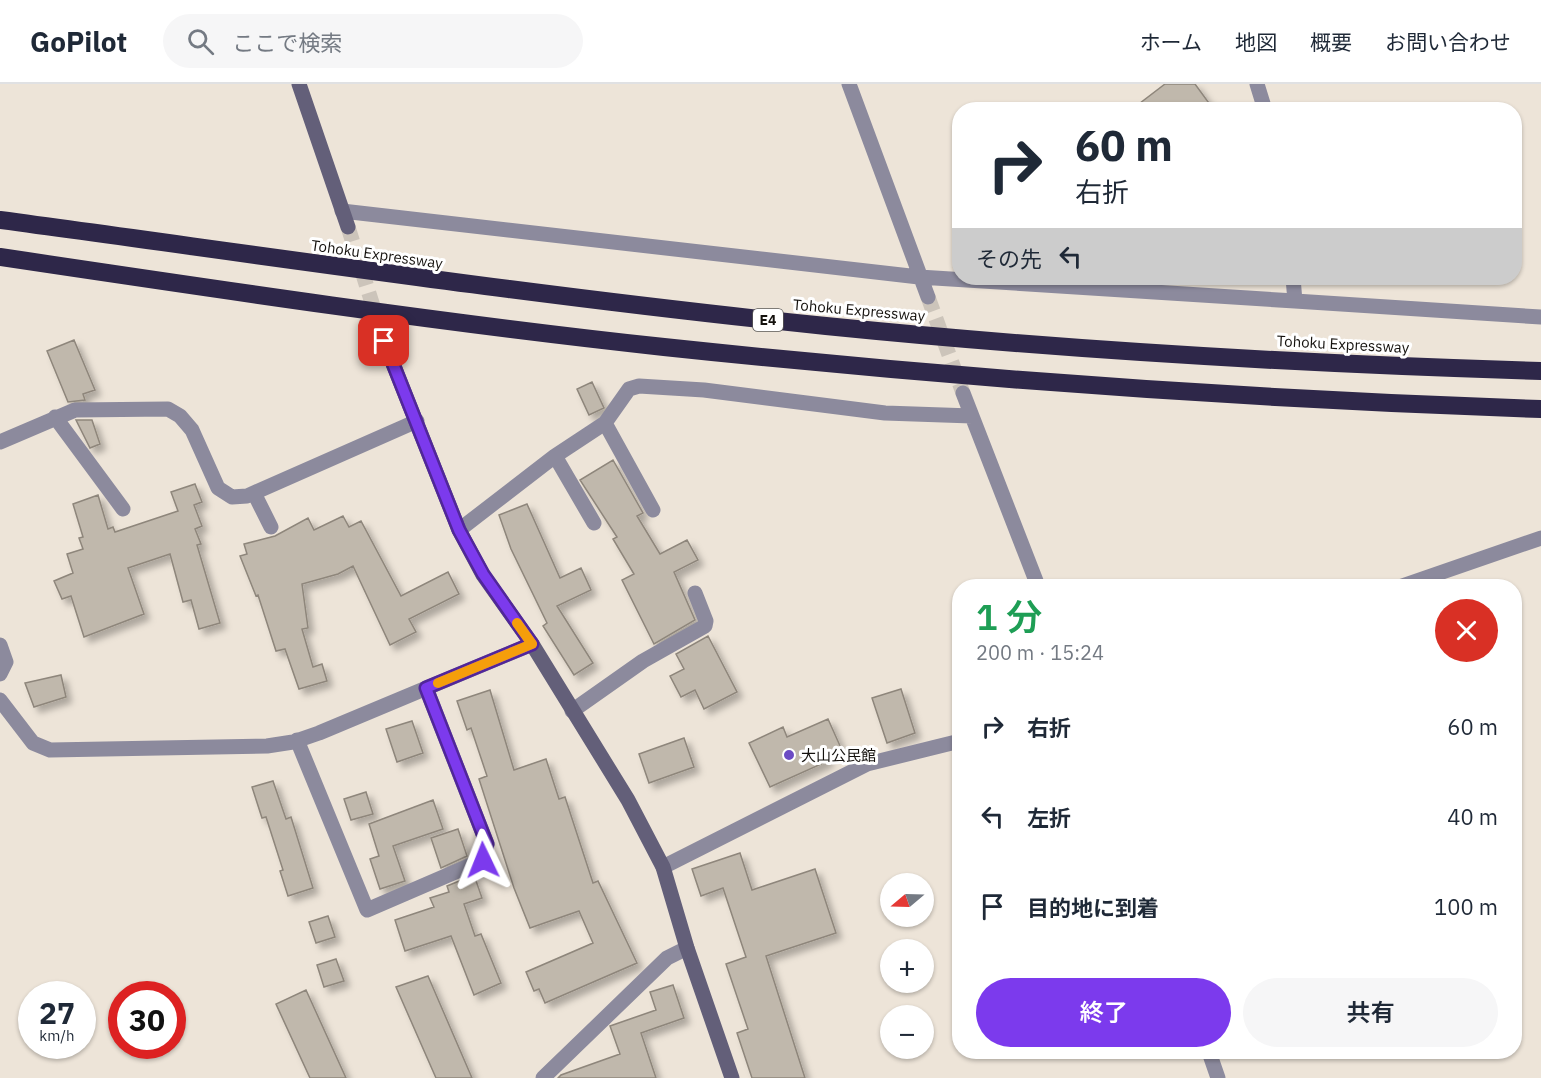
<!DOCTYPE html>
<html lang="ja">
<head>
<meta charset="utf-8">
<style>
  body { margin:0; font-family:"IBM Plex Sans","Noto Sans JP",sans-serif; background:#f6f6f7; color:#1f2937; height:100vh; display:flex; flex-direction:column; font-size:22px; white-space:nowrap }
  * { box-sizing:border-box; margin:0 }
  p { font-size:20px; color:#747a83 }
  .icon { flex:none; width:33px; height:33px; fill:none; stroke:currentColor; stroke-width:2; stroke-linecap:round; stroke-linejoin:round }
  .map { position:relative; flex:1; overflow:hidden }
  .side { position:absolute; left:952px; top:495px; width:570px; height:480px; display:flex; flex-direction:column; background:#fff; border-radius:24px; box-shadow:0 2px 4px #0004 }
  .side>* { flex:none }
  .top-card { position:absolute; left:952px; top:18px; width:570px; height:183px; border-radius:24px; box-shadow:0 2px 4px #0004; background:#fff; color:#1f2937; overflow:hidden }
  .needle { width:39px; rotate:251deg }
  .tools { position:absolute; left:880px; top:789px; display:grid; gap:12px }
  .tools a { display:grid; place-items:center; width:54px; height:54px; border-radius:50%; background:#fff; box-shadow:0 2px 4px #0004; font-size:30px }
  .speed { position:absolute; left:18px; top:897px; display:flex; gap:12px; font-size:30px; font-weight:700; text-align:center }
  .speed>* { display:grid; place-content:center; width:78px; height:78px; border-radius:50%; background:#fff; box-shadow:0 2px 4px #0004; line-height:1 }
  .speed small { font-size:15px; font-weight:400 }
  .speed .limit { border:9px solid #d22; background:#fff; color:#111 }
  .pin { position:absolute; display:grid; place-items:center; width:51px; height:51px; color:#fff; margin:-26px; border-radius:12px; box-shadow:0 3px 9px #0006 }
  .me { position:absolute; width:66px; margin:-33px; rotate:358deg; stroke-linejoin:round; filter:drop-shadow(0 0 4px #0008) }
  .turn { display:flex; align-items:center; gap:21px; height:126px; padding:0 24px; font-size:27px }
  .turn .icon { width:78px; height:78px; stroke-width:2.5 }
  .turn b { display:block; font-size:42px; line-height:51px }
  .then { display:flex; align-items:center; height:57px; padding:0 24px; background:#0003; gap:12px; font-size:22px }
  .round { display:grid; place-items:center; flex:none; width:63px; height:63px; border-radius:32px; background:#f6f6f7 }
  .summary { display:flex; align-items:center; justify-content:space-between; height:102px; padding:0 24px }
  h1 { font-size:36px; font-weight:600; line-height:45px; color:#1e9e55 }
  .action { display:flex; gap:12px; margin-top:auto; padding:12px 24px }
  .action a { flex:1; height:69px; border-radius:36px; background:#7c3aed; color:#fff; font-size:24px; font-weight:600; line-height:69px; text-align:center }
  .action a+a { background:#f6f6f7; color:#1f2937 }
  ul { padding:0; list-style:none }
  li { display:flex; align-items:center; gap:18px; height:90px; padding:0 24px }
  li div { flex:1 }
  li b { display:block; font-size:22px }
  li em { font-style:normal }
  header { display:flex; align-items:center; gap:36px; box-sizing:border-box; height:84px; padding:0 30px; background:#fff; border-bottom:2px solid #e0e1e3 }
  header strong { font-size:28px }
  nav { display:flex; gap:33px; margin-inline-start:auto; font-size:21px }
  .search { width:420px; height:54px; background:#f6f6f7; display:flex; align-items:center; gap:15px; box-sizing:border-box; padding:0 21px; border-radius:33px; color:#747a83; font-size:22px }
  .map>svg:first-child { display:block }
  .building { fill:#c0b8ac; stroke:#8e867b; stroke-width:1.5; filter:url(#shadow) }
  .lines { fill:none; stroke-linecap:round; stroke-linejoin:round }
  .street-tunnel { stroke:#ccc4ba; stroke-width:15; stroke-dasharray:15 8; stroke-linecap:butt }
  .secondary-tunnel { stroke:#ccc4ba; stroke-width:15; stroke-dasharray:15 8; stroke-linecap:butt }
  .street { stroke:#8c8a9d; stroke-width:15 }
  .secondary { stroke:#635f79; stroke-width:15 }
  .highway { stroke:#2e2749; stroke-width:18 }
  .route-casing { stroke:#51269a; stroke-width:15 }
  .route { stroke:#7c3aed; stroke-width:10 }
  .slow { stroke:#f59e0b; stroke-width:10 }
  .poi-dot { fill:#6c4bc4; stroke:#fff; stroke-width:2 }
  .labels { text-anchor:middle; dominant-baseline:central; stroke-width:6; stroke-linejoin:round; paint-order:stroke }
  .shield { fill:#fff; stroke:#5a5856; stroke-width:1.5 }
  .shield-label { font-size:14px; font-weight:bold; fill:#14110d }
  .street-label { font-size:15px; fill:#14110d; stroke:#fff }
  .poi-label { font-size:15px; fill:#14110d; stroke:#fff; text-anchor:start }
</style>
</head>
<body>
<header>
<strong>GoPilot</strong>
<div class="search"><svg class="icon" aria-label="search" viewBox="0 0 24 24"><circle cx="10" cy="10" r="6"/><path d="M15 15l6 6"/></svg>ここで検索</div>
<nav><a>ホーム</a><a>地図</a><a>概要</a><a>お問い合わせ</a></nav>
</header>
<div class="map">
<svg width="1541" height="994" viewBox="0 0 1541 994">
  <defs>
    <filter id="shadow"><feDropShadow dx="5.5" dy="5.5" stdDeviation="3" flood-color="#0004"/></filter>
  </defs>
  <rect width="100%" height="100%" fill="#ede4d8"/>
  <path class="building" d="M1165 0H1195L1214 26H1131Z
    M74 256 95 306 83 310 85 316 68 318 47 267Z
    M592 298 604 324 589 331 577 305Z
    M76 336H92L100 360 90 364Z
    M613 376 643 429 637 432 660 470 687 456 698 476 674 488 695 536 654 560 622 496 634 490 613 455 617 453 580 396Z
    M195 400 202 418 194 421 202 442 195 445 201 460 197 461 220 539 199 545 191 516 183 518 170 470 128 484 144 530 84 553 71 512 62 515 54 497 73 489 67 470 83 465 79 454 83 453 73 420 98 411 108 445 113 443 115 448 178 427 171 408Z
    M527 420 560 494 581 484 591 506 557 522 593 579 574 591 543 542 547 539 511 465 499 431Z
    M343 432 349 443 361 437 401 512 448 488 459 510 409 535 416 548 390 561 353 482 338 490 302 500 308 544 302 545 313 583 322 580 327 597 299 605 285 565 276 567 258 511 256 512 240 472 247 470 244 460 275 452 308 434 314 446Z
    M708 552 737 608 704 625 695 606 681 613 670 592 684 585 676 570Z
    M61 591 66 613 34 623 25 599Z
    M901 605 915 649 887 659 872 614Z
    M490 606 514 686 546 675 559 715 565 713 593 799 598 797 637 879 545 919 539 905 534 907 526 888 593 859 579 827 530 844 514 804 479 695 487 692 471 644 467 646 457 617Z
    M828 635 841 664 825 671 828 677 770 703 749 659 783 643 787 653Z
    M412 637 423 669 397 678 386 645Z
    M684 654 694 683 649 699 639 670Z
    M273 697 286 735 291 733 313 804 288 812 280 787 283 786 266 733 262 734 252 703Z
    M366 708 373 730 351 736 344 715Z
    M433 716 443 745 393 762 405 797 380 805 370 775 379 772 369 740Z
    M458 745 467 772 441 784 431 754Z
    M740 769 752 806 815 785 836 849 766 872 805 994H752L737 949 748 945 726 880 746 873 723 804 701 812 692 785Z
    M474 791 482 814 464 820 475 852 481 850 501 899 474 911 451 852 405 867 395 836 434 823 430 814 449 808 447 802Z
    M328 832 335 853 316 859 309 838Z
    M336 875 344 897 324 903 317 881Z
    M428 892 472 994H436L396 903Z
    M673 901 684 934 641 949 656 994H558L561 991 620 970 610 942 656 926 650 908Z
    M306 906 346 994H310L276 920Z"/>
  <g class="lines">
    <path class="street-tunnel" d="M928 213 963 309"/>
    <path class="secondary-tunnel" d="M348 143 384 257"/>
    <path class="street" d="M849 0 928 213
      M1257 0 1265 26
      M342 127 919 193 1295 217
      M1293 194 1295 217 1541 233
      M963 309 1038 502
      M55 333 123 425
      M605 339 653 426
      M0 358 75 326 168 325 180 332 192 346 218 404 232 413 247 412 417 337
      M555 372 594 439
      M254 409 271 443
      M459 446 555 372 605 339 629 305 639 302 704 306 885 329 972 332
      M1402 502 1541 454
      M0 561 6 578 0 590
      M0 616 33 659 50 666 267 662 293 658 319 649 532 560
      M572 627 643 577 705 542 706 537 695 509
      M297 656 367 826 483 776 487 760 426 604
      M663 783 867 680 960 657
      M1209 968 1218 994
      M543 994 667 874 687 864"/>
    <path class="secondary" d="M299 0 348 143
      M384 257 459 446 483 491 532 560 628 716 663 783 687 864 732 994"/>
    <path class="highway" d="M0 136C275 173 550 214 826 242 1064 266 1303 280 1541 287
      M0 173C221 206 442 239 664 263 955 294 1248 315 1541 325"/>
  </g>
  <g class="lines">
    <defs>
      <path id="route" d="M384 257 459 446 483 490 532 560 426 604 487 760 483 776"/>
    </defs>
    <use href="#route" class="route-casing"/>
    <use href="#route" class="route"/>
    <path class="slow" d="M438 599 532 560 517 539"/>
  </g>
  <circle class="poi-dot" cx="789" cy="671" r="6"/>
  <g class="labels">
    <rect class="shield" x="753" y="225" width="30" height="22" rx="4.5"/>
    <g class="shield-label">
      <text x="768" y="236">E4</text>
    </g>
    <g class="street-label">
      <text transform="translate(377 170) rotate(8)">Tohoku Expressway</text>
      <text transform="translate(859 226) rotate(5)">Tohoku Expressway</text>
      <text transform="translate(1343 260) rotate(3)">Tohoku Expressway</text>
    </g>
    <g class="poi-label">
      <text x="801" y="671">大山公民館</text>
    </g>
  </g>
</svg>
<div class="tools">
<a><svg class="needle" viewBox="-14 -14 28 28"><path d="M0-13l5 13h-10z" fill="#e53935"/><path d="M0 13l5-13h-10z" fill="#747a83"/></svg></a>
<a>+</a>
<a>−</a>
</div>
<div class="speed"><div>27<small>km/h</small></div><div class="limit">30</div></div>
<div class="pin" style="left:384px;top:257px;background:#d93025"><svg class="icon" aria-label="arrive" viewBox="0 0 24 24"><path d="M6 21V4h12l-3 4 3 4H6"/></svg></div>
<svg class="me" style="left:483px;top:776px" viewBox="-20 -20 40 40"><path d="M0-17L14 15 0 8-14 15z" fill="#7c3aed" stroke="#fff" stroke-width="4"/></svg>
<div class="top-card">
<div class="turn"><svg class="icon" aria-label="right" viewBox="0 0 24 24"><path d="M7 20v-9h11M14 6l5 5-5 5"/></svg><div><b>60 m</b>右折</div></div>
<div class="then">その先<svg class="icon" aria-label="left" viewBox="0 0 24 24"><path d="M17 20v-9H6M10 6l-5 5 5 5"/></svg></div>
</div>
<section class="side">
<div class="summary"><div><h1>1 分</h1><p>200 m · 15:24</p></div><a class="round" style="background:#d93025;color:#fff"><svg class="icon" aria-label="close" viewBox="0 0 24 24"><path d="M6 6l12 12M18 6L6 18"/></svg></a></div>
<ul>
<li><svg class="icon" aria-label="right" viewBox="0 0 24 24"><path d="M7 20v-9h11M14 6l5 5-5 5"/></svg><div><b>右折</b></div><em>60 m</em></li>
<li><svg class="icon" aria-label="left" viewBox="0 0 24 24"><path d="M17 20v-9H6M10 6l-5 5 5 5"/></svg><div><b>左折</b></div><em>40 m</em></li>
<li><svg class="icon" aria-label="arrive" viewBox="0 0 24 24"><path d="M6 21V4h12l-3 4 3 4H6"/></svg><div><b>目的地に到着</b></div><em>100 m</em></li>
</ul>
<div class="action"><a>終了</a><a>共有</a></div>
</section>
</div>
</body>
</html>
